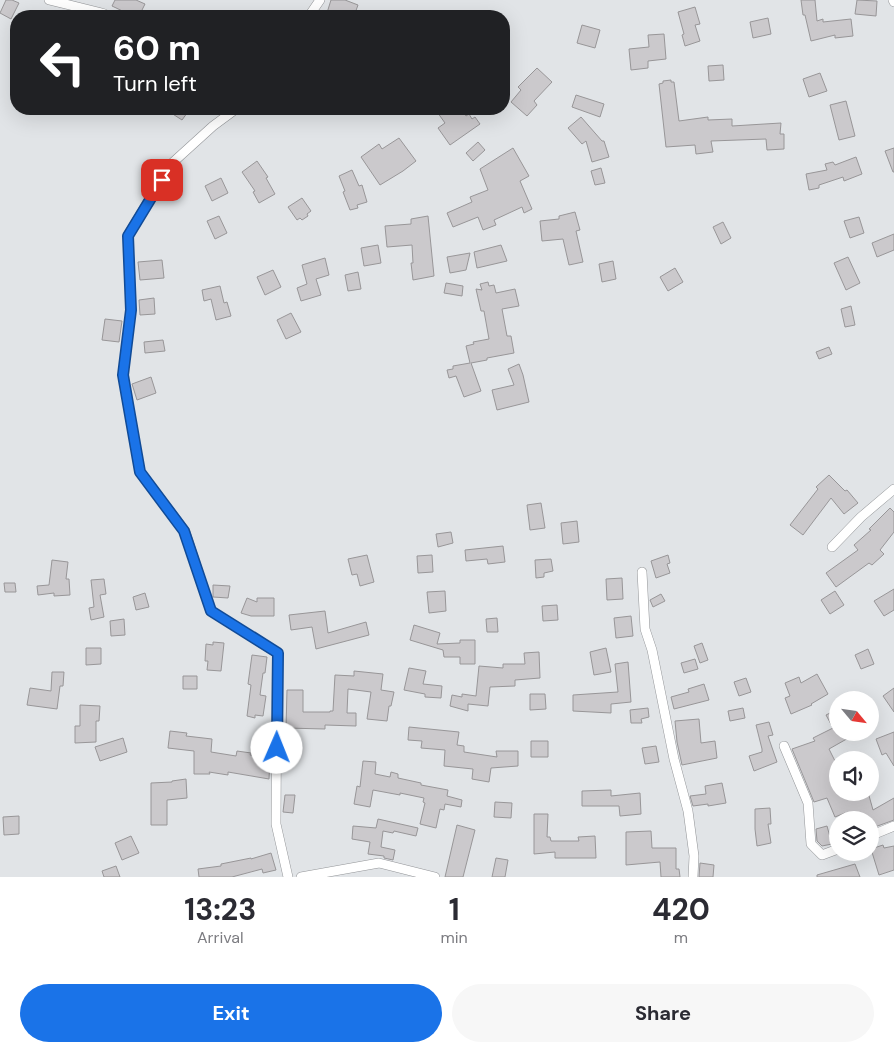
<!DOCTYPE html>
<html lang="en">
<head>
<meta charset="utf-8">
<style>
  body { margin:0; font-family:"DM Sans",sans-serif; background:#f7f7f7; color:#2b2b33; height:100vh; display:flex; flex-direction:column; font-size:19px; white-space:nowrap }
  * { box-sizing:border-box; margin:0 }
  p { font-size:16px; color:#7c7c81 }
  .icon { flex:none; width:28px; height:28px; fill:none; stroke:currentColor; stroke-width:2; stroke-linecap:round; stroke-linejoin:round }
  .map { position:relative; height:877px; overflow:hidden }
  .side { display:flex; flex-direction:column; background:#fff; flex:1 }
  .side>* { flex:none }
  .top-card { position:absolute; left:10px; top:10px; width:500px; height:105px; border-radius:20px; box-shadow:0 5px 20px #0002; background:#202124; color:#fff; overflow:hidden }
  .needle { width:32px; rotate:119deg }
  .tools { position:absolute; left:829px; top:691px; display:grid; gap:10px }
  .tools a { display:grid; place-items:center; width:50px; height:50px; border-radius:50%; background:#fff; box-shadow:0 5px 20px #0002; font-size:25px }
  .pin { position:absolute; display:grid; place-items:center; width:42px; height:42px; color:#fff; margin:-21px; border-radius:10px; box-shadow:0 2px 8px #0006 }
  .me { position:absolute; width:55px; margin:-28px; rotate:1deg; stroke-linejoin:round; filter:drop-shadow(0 0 4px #0008) }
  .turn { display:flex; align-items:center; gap:18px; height:105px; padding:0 20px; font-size:22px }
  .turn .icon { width:65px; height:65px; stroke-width:2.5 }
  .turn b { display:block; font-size:35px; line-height:42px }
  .eta { display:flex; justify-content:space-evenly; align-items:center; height:85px; text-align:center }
  .eta b { font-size:30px; font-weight:700; line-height:35px }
  .cta { display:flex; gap:10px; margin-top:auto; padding:10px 20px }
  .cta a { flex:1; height:58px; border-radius:30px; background:#1a73e8; color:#fff; font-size:20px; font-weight:700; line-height:58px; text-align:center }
  .cta a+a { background:#f7f7f7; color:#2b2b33 }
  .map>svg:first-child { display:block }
  .building { fill:#cbc9cc; stroke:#989698 }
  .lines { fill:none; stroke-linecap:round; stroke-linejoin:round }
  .minor-casing { stroke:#939598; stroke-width:10 }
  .minor { stroke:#fff; stroke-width:9 }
  .route-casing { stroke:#114b97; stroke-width:12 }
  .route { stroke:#1a73e8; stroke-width:9 }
</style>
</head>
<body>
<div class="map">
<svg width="894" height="877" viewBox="0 0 894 877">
  <rect width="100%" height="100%" fill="#e1e4e7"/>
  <path class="building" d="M6 0H12L19 3 11 19 0 13Z
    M115 0H136L145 4 139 16H133L112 6Z
    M331 0H345L358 5 354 16H326Z
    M801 0H815L817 21 823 19V22L851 19 853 36 835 38V35L811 41 805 15H803Z
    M857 0 877 1 876 16 855 14Z
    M695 7 700 24 695 25 700 41 685 46 682 35 684 34 678 12Z
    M768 18 771 34 753 38 750 22Z
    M582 25 600 30 595 48 577 43Z
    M664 34 666 59 648 61V68L631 70 629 49 649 47 648 35Z
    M723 65 724 80 709 81 708 66Z
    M537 68 552 82 534 101 537 105 527 116 511 102 521 90 518 87Z
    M820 73 827 91 809 97 803 79Z
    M671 80V82H674L679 121 708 117V120L732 119V126L781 123 780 134H784V149L767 150 766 139 711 141 713 152 696 154 695 145 666 147 659 84 663 83V81Z
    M576 95 604 104 600 117 572 107Z
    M846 101 855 136 839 140 830 105Z
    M165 109H190L182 120Z
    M435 109H455L458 114 463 111 466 116 469 114 472 119 475 117 480 124 450 145 438 128 445 123Z
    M581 117 602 141H604L609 157 592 162 586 141 582 144 568 128Z
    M399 138 416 161 403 171 380 185 361 157 379 144 382 149Z
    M478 142 485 150 473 161 466 153Z
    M513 148 529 176 520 181 532 209 524 213 522 207 494 220 496 225 483 230 478 217 453 227 447 213 472 202 470 197 488 190 480 169Z
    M894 148V172H893L885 151Z
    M856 157 862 174 844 181 843 177 819 185V188L809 190 806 174 827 170 825 164 833 162 835 165Z
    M257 161 268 177 266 178 275 194 259 203 253 192 255 191 242 172Z
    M601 168 605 183 595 185 591 171Z
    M352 170 359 186 362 185 367 202 357 205 358 208 350 210 343 192 345 191 339 176Z
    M221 178 228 193 212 201 205 186Z
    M302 198 311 211 307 214 308 216 302 220 300 218 297 220 288 207Z
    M575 212 580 230 576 231 583 262 569 265 563 239 542 241 540 221 559 219V216Z
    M219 216 227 233 215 239 207 221Z
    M428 216 434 276 413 280 411 263H413L412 245 387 247 385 226 411 224V219Z
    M859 217 864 233 850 238 844 221Z
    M723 222 731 238 721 244 713 227Z
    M894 234V250L877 257 872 243Z
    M378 245 381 263 364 266 361 248Z
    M501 245 507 261 477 268 474 252Z
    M470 253 466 270 450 273 447 257Z
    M848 257 860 283 846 290 834 263Z
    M325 258 329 275 316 279 321 295 301 301 297 288 307 284 302 265Z
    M162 260 164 278 140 280 138 262Z
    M613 261 616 279 602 282 599 264Z
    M675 268 683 282 668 291 660 277Z
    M273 270 281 287 265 295 257 277Z
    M358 272 361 289 348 291 345 275Z
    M488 282 489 286 494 285 496 293 515 289 519 306 502 309 507 336H511L514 353 487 358V360L471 363 481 391 464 397 456 376 449 378 447 370 453 369V366L470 363 466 346 474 344 473 342 489 339 484 311H481L476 289 482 290 480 284Z
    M446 283 463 286 462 296 444 293Z
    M220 286 224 303 227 302 231 316 216 320 211 299 204 301 202 290Z
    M154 298 155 314 140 315 139 300Z
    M851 306 855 325 845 327 841 309Z
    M291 313 301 332 286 339 277 320Z
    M105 319 122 321 119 342 102 340Z
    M163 340 165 351 145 353 144 342Z
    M829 347 832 354 819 359 816 352Z
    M519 364 523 375 529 402 497 410 492 390 514 385 508 369Z
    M151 377 156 393 137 400 132 384Z
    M829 475 845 491 847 490 858 503 844 514 831 498 803 535 790 525 818 489 816 487Z
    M541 503 545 528 530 530 527 505Z
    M890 508 894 512V532L880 550 884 554 872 565 869 563 836 587 826 573 858 550 854 545 871 530 869 529Z
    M577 521 579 542 563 544 561 523Z
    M451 532 453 543 438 547 436 534Z
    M503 546 505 562 488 564 487 559 466 561 465 550Z
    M367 555 374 582 360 586 357 574 352 575 348 559Z
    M432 555 433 572 418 573 417 556Z
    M668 555 670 563 667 564 670 573 656 578 651 561Z
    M551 559 553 571 544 573V577L536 578 535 560Z
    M52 560 68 562 66 579H69L70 595 54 596V593L38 595 37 586 49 585Z
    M622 578 623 599 607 600 606 579Z
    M104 579 106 594 100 595 104 617 91 620 89 608 94 607 91 580Z
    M4 583H15L16 592H5Z
    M213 585 230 586 228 598 213 597Z
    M894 589V610L884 616 874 601Z
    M445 591 446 611 429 613 427 592Z
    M835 591 844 605 830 614 821 600Z
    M145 593 149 607 136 610 133 597Z
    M661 594 665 601 653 607 650 600Z
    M247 598 257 602V598H274V616H251L241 613Z
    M557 605 558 620 543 621 542 606Z
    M325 611 328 633 366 622 369 635 316 649 312 627 291 630 289 615Z
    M631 616 633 636 616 638 614 618Z
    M497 618 498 632H487L486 619Z
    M124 619 125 635 111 636 110 621Z
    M414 625 440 633 437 644 460 643V640H475V664H460V657H444L443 650 410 640Z
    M213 642 224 643 221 671 207 670 208 661H205L206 644 213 645Z
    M702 643 708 660 700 663 694 646Z
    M86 648H101V664L86 665Z
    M606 648 611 672 594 675 590 652Z
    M868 649 874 664 861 669 855 655Z
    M539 652 540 678 515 680V686L490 687 488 706 468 704V711L450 706 452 695 462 697V694L476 696 479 666 503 668V664H525L524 653Z
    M252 655 267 657 265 673H263L260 695 266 696 263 716 255 715V718L247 716 251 685 248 684Z
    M695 659 698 669 684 673 681 663Z
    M628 662 631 702 611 704V713L573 711V695L618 692 615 664Z
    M409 668 426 671 423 684 442 686 441 698 425 697V694L404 690Z
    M354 671 383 674 381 690 394 692 391 706H389L387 721 367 719 371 692 348 689 347 713H356V726L325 725V729L286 728 287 690H303V712H330V711H333L335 675 354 676Z
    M52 672H64L63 686H60L57 709 27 705 30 688 51 691Z
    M817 674 828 694 811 704 812 705 791 714 785 698 790 696 785 683 799 677 801 683Z
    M183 676H197V689H183Z
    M746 678 751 692 739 696 734 682Z
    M704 684 709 700 674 709 671 697 689 692 688 689Z
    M894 688V712L883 696Z
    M530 694H545L546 709 530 710Z
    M80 705 100 706 99 721H96V742L75 743V726H80Z
    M648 708 649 717 641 719 642 723H631L630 710Z
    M743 708 745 718 730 721 728 711Z
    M838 709V732H859L829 749 838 767V792H868L873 810 894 798V820L872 828 870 820H847L845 813 835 817 827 798 814 802 792 749 815 741 813 738 833 728 826 715Z
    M699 719 701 743 715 741 717 758 682 765 677 742 675 721Z
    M769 722 773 735 768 736 777 762 754 771 749 756 762 752V749L756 725Z
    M409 727 459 732 457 745 464 746V752L497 757 496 751H518V766L491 768 489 782 472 779 473 769 444 766 445 750 421 748 422 741 408 740Z
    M170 731 187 733 186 736 212 739 211 752 236 756 237 751 251 753 250 755 270 757 269 779 228 772V775L209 772 210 774H194V751L168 748Z
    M894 732V766L886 753 882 755 876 739Z
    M123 738 127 752 100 761 95 747Z
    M531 741H548V757H531Z
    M656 746 659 762 645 764 642 748Z
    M363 761 376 762 375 774 390 777 391 772 398 774V778L421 783V785L448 790 447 796 462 800 461 807 445 804 444 810 440 809 436 828 420 824 425 803 423 802 424 798 400 793V795L373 790 370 807 354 804 357 786 360 787Z
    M186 779 187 798 167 800V825H151V783L172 782V781Z
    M722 783 726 803 708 806V804L693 806 690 796 706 794 705 786Z
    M611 790V796L640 793 641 814 620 816 619 806H582V791Z
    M285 795H295L293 813 283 812Z
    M495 802 512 803 511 818 494 817Z
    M770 808 771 824H768L771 843 757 846 755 829V809Z
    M534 814H548L547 837H550L551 841H579L578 837 595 836 596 858H555V852L534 854Z
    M19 816V834L4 835 3 817Z
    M378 819 418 828 416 836 394 831 393 833 383 831 381 847 395 850 393 860 384 858V856L368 854 370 842 352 839 353 826 376 828Z
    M457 825 475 830 463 877H445Z
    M827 826 832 844 822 846 817 841 816 829Z
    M651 831 652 848H676V869H679L680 877H661L660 862 626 865V832Z
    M131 836 139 853 122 860 115 843Z
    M883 845 884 848 894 846V870L879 875 871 849Z
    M271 853 276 870 263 873 262 869 232 877H199L198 869 221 866V864L251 858V859Z
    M496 858 508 860 505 877H492Z
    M700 863 714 865 713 877H699Z
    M855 864 860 877H817V875Z
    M116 866 120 877H104L102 871Z"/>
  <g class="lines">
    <defs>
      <path id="minor" d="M49 0 102 13 109 16
        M893 0 894 2
        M309 16 320 0
        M236 109 213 126 170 165 128 235 131 310 123 375 140 472 185 531 211 611 277 653 276 824 288 877
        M832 547 861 517 894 489
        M642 572 645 629 652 650 674 759 688 811 694 856 693 877
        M784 746 808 803 811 844 822 855 838 849
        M870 836 894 826
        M301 877 379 863 435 877"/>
    </defs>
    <use href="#minor" class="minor-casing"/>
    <use href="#minor" class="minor"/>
  </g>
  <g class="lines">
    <defs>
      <path id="route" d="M162 180 128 236 131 310 123 375 140 472 184 531 211 611 278 653 277 748"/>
    </defs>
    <use href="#route" class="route-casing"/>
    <use href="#route" class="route"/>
  </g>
</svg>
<div class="tools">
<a><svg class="needle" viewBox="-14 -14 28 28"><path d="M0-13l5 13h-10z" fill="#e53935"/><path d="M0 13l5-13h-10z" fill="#7c7c81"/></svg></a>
<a><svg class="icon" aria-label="sound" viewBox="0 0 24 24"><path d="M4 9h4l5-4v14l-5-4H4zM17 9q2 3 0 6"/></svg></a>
<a><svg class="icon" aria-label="layers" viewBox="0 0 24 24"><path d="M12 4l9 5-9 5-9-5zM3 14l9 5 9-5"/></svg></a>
</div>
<div class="pin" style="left:162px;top:180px;background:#d93025"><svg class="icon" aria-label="arrive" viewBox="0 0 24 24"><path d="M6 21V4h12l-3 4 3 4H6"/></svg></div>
<svg class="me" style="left:277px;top:748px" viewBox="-20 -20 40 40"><circle r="19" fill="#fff"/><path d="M0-13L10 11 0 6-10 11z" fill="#1a73e8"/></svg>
<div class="top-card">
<div class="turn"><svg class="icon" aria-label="left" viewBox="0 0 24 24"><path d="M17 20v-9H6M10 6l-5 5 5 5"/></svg><div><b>60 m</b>Turn left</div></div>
</div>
</div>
<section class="side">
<div class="eta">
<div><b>13:23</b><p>Arrival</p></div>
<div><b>1</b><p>min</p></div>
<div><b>420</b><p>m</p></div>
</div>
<div class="cta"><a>Exit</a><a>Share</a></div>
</section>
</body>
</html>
